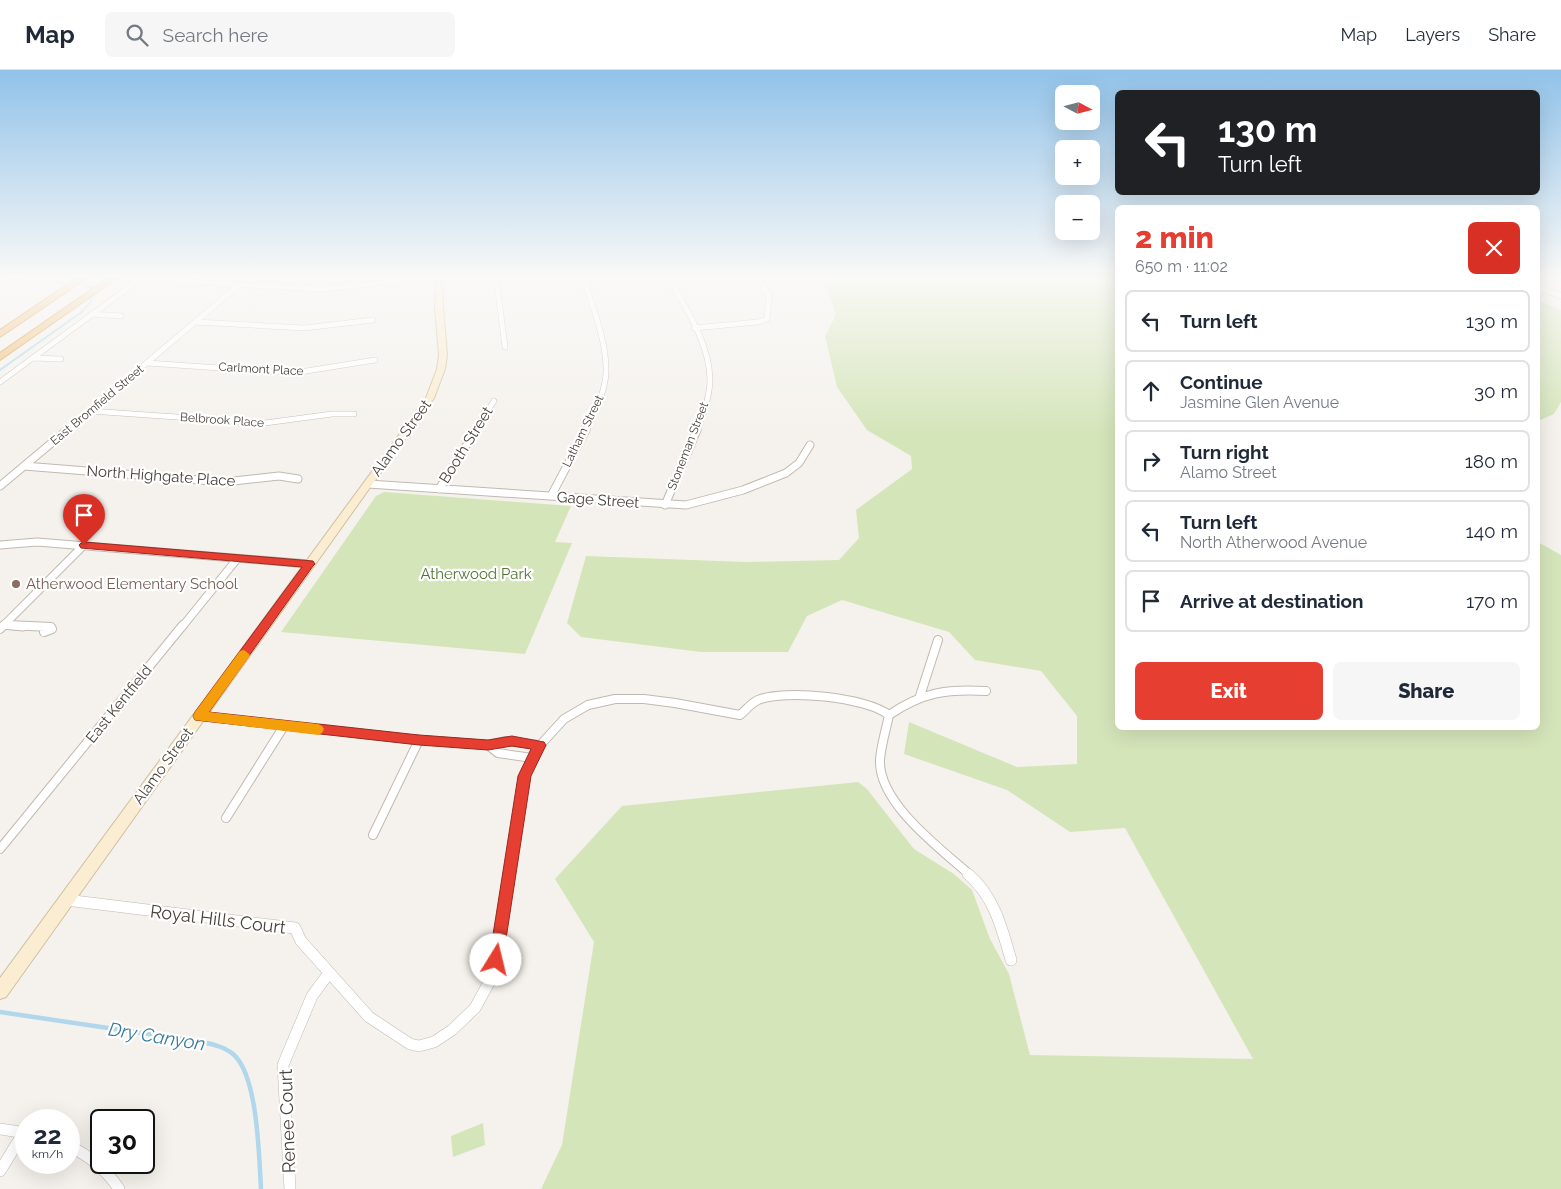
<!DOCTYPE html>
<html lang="en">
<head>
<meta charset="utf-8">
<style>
  body { margin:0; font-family:Raleway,sans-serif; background:#f6f6f7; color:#1f2937; height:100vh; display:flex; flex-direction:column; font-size:19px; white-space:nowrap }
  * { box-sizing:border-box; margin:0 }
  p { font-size:16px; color:#747a83 }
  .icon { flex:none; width:28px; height:28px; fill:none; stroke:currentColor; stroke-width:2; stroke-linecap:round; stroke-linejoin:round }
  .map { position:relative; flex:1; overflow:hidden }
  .sheet { position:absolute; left:1115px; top:135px; width:425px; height:525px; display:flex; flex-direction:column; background:#fff; border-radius:8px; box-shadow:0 5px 20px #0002 }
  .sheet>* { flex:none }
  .guide { position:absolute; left:1115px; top:20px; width:425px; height:105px; border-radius:8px; box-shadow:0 5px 20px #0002; background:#202124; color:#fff; overflow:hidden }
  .needle { width:32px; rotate:97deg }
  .controls { position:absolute; left:1055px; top:15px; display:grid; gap:10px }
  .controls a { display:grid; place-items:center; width:45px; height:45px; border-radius:8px; background:#fff; box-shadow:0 5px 20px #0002; font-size:25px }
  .speed { position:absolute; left:15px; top:1039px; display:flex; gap:10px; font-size:25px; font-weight:700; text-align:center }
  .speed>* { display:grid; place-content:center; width:65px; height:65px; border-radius:50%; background:#fff; box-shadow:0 5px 20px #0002; line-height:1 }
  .speed small { font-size:12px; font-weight:400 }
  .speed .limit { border:2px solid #111; border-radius:8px; background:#fff; color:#111 }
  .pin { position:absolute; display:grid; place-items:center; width:42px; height:42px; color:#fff; margin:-51px -21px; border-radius:50% 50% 50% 0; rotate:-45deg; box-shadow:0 0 5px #0007 }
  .pin .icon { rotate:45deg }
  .me { position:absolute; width:55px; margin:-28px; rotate:9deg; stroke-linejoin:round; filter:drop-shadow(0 0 4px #0008) }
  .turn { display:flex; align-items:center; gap:18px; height:105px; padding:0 20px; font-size:22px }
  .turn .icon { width:65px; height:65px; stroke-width:2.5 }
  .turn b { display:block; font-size:35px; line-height:42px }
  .round { display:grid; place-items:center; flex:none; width:52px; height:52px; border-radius:8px; background:#f6f6f7 }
  .headline { display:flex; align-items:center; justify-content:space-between; height:85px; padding:0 20px }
  h1 { font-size:30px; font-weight:800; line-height:38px; color:#e63f32 }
  .action { display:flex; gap:10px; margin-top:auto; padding:10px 20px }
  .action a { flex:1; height:58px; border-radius:8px; background:#e63f32; color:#fff; font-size:20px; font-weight:800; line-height:58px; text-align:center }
  .action a+a { background:#f6f6f7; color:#1f2937 }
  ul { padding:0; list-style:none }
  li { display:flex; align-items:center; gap:15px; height:62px; margin:0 10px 8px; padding:0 10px; border:2px solid #e0e1e3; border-radius:8px }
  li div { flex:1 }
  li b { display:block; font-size:19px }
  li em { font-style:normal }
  header { display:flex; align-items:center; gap:30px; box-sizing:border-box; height:70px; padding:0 25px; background:#fff; border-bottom:1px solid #e0e1e3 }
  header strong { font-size:24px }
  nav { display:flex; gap:28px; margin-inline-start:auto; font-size:18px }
  .search { width:350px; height:45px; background:#f6f6f7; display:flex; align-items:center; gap:12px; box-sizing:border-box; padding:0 18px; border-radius:8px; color:#747a83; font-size:19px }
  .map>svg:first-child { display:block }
  .green { fill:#d5e5ba }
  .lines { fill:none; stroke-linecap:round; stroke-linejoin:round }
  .stream-far1 { stroke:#b0d7eb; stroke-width:2 }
  .stream { stroke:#b0d7eb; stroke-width:4.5 }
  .street-far3-casing { stroke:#c0b9b0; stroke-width:6 }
  .street-far2-casing { stroke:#c0b9b0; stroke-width:9 }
  .street-far1-casing { stroke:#c0b9b0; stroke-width:10 }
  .street-casing { stroke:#c0b9b0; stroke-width:12 }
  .secondary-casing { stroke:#d0c0a1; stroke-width:2 }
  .highway-casing { stroke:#d0954b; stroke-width:2 }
  .street-far3 { stroke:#fff; stroke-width:5 }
  .street-far2 { stroke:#fff; stroke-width:7 }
  .street-far1 { stroke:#fff; stroke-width:8 }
  .street { stroke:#fff; stroke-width:11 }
  .secondary { fill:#faedd1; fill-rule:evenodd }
  .highway { fill:#f1c07c; fill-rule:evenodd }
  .route { fill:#e63f32; stroke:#962920 }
  .slow { fill:#f59e0b }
  .education-dot { fill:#8d6e63; stroke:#fff; stroke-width:2 }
  .labels { text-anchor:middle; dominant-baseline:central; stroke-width:4.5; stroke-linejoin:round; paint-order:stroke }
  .far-street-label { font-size:12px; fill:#49423a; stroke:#fff }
  .street-label { font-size:15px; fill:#49423a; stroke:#fff }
  .park-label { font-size:15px; fill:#517632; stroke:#fff }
  .education-label { font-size:15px; fill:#785e54; stroke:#fff; text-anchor:start }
  .near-street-label { font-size:18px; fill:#49423a; stroke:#fff }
  .near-water-label { font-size:19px; font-style:italic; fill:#387a9c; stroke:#fff }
</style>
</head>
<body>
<header>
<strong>Map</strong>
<div class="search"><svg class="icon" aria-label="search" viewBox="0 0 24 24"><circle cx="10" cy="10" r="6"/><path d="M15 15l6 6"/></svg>Search here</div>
<nav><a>Map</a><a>Layers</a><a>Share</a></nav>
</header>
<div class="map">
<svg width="1561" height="1119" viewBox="0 0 1561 1119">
  <rect width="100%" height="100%" fill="#f5f2ed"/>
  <path class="green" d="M822 206H1117L1118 658H1538V472L1561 485V1119H541L562 1075 594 872 555 809 622 736 858 712 867 719 914 779 954 804 972 820 990 869 1009 904 1030 985 1253 989 1125 758 1070 762 1007 720 904 684 909 652 1017 697 1077 694V646L1041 601 975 590 949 562 842 530 807 546 788 582H701L581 567 567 553 586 486 746 492 839 490 859 468 856 440 912 399 911 386 867 360 837 317 825 266 836 245Z
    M1538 230 1561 240V332L1554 344 1538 351Z
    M384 422 571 436 555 472 572 473 525 584 281 562 376 426Z
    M483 1053 485 1075 453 1087 451 1066Z"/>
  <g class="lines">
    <path class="stream-far1" d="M0 208 82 214 91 218V231L83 241 0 300"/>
    <path class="stream" d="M0 942 189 970C204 973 221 974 233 984 258 1005 259 1087 261 1119"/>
    <defs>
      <path id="street-far3" d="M496 206 505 277
        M583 206C592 236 607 271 606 303 605 323 594 343 586 361
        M668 206C685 237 709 272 710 309 710 326 703 345 697 361
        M141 209 321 219 439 207
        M1538 218 1561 226
        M92 244 121 246
        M196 252 304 258 373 250
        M694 258 758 252 767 249 769 225 756 206
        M33 288 61 289
        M147 293 294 303 375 290
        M0 312 143 207
        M90 341 265 353 332 344H354
        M66 361 239 215
        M475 361 494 331"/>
      <path id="street-far2" d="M24 396 225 412 279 406 298 409
        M368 414 686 435 743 420 786 403 799 393 810 375
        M0 416 67 360
        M439 419 476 360
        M551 426 586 360
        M665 435 697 360
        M0 475 37 472 309 494
        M4 555 23 557
        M2 557 84 475
        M182 557 237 489"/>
      <path id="street-far1" d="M8 555 51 557 52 559 44 562
        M0 559 4 555
        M920 626 938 570
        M889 645C886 660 881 675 880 690 878 733 941 779 970 805
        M199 646 409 669 488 675 498 683 532 688
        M488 675 506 671 539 675
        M226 748 284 656
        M373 765 419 670
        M0 779 183 555
        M509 805 525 706 543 672 564 649 588 635 615 629H644L675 633 740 645C746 640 751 633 758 630 784 619 866 627 889 645 923 622 946 619 986 621"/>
      <path id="street" d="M968 804C994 826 1002 858 1011 890
        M66 830 295 858 301 871 369 947 410 974 419 976 434 972 452 960 475 938 492 907 510 804
        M0 1059 26 1063
        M69 1076C90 1086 106 1099 119 1119
        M0 1101 24 1062
        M290 1119 283 995 312 926 329 903"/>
      <path id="secondary" d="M436 206H442L443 237 447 285 445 299 434 328 6 927 0 929V908L426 328 437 299 439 285 435 237Z"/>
      <path id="highway" d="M80 206H90L0 267V260Z
        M111 206H120L0 290V283Z"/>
    </defs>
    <use href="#street-far3" class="street-far3-casing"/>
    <use href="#street-far2" class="street-far2-casing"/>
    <use href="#street-far1" class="street-far1-casing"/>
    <use href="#street" class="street-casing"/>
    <use href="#secondary" class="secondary-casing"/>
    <use href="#highway" class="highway-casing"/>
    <use href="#street-far3" class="street-far3"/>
    <use href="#street-far2" class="street-far2"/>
    <use href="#street-far1" class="street-far1"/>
    <use href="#street" class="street"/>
    <use href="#secondary" class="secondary"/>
    <use href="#highway" class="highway"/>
  </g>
  <linearGradient id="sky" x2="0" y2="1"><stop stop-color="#91c2e9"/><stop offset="0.57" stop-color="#faf9f7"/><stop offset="1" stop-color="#faf9f7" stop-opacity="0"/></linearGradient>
  <rect width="1561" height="363" fill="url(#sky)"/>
  <path class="route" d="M84 472 313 491 315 494 313 496 209 642 419 665 488 670 512 666 544 672 546 675 531 706 502 895 496 897 491 895 489 890 518 706 531 679 512 676 488 680 419 675 195 650 193 646 195 642 302 497 81 478 79 475 81 473Z"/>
  <path class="slow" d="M244 580 250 585 248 588 209 642 318 654 322 656 324 659 322 663 318 665 195 650 193 646 195 642 240 581Z"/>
  <circle class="education-dot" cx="16" cy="514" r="5"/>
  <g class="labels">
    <g class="far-street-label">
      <text transform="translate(261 299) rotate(3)">Carlmont Place</text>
      <text transform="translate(97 335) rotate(-40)">East Bromfield Street</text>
      <text transform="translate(222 350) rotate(4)">Belbrook Place</text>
      <text transform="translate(583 361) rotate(-64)">Latham Street</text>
      <text transform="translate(688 376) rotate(-69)">Stoneman Street</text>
    </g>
    <g class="street-label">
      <text transform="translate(401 368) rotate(-54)">Alamo Street</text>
      <text transform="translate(466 375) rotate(-58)">Booth Street</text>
      <text transform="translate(161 406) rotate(4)">North Highgate Place</text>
      <text transform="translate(598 430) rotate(4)">Gage Street</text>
      <text transform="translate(119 634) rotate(-51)">East Kentfield</text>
      <text transform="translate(163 696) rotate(-54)">Alamo Street</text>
    </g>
    <g class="park-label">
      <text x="476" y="504">Atherwood Park</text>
    </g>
    <g class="education-label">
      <text x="26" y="514">Atherwood Elementary School</text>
    </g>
    <g class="near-street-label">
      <text transform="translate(218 849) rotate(7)">Royal Hills Court</text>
      <text transform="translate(287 1051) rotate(-92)">Renee Court</text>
    </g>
    <g class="near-water-label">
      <text transform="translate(157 966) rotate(9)">Dry Canyon</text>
    </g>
  </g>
</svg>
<div class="controls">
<a><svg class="needle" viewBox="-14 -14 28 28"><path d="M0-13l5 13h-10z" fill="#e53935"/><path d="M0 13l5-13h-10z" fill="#747a83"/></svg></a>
<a>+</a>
<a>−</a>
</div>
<div class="speed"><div>22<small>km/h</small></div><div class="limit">30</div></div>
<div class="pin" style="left:84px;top:475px;background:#d93025"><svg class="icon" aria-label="arrive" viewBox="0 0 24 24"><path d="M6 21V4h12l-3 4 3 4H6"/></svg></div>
<svg class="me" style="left:496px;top:890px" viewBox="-20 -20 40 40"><circle r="19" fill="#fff"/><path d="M0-13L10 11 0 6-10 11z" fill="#e63f32"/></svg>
<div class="guide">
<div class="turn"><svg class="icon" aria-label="left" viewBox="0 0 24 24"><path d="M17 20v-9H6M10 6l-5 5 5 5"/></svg><div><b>130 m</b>Turn left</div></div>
</div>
<section class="sheet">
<div class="headline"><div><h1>2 min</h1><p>650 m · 11:02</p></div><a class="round" style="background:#d93025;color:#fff"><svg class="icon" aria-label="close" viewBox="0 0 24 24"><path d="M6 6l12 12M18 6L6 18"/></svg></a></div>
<ul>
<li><svg class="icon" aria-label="left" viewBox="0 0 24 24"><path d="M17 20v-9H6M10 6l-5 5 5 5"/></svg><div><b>Turn left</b></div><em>130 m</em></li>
<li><svg class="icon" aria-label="ahead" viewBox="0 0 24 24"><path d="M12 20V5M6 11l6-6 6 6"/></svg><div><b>Continue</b><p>Jasmine Glen Avenue</p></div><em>30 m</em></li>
<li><svg class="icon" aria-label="right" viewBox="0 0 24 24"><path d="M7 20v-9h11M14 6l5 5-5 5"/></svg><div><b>Turn right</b><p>Alamo Street</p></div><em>180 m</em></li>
<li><svg class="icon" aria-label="left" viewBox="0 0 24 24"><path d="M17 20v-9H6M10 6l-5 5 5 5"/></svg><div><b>Turn left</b><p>North Atherwood Avenue</p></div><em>140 m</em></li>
<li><svg class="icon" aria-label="arrive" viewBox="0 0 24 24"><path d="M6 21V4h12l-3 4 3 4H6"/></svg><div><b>Arrive at destination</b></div><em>170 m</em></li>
</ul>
<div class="action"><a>Exit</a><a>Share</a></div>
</section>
</div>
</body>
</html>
